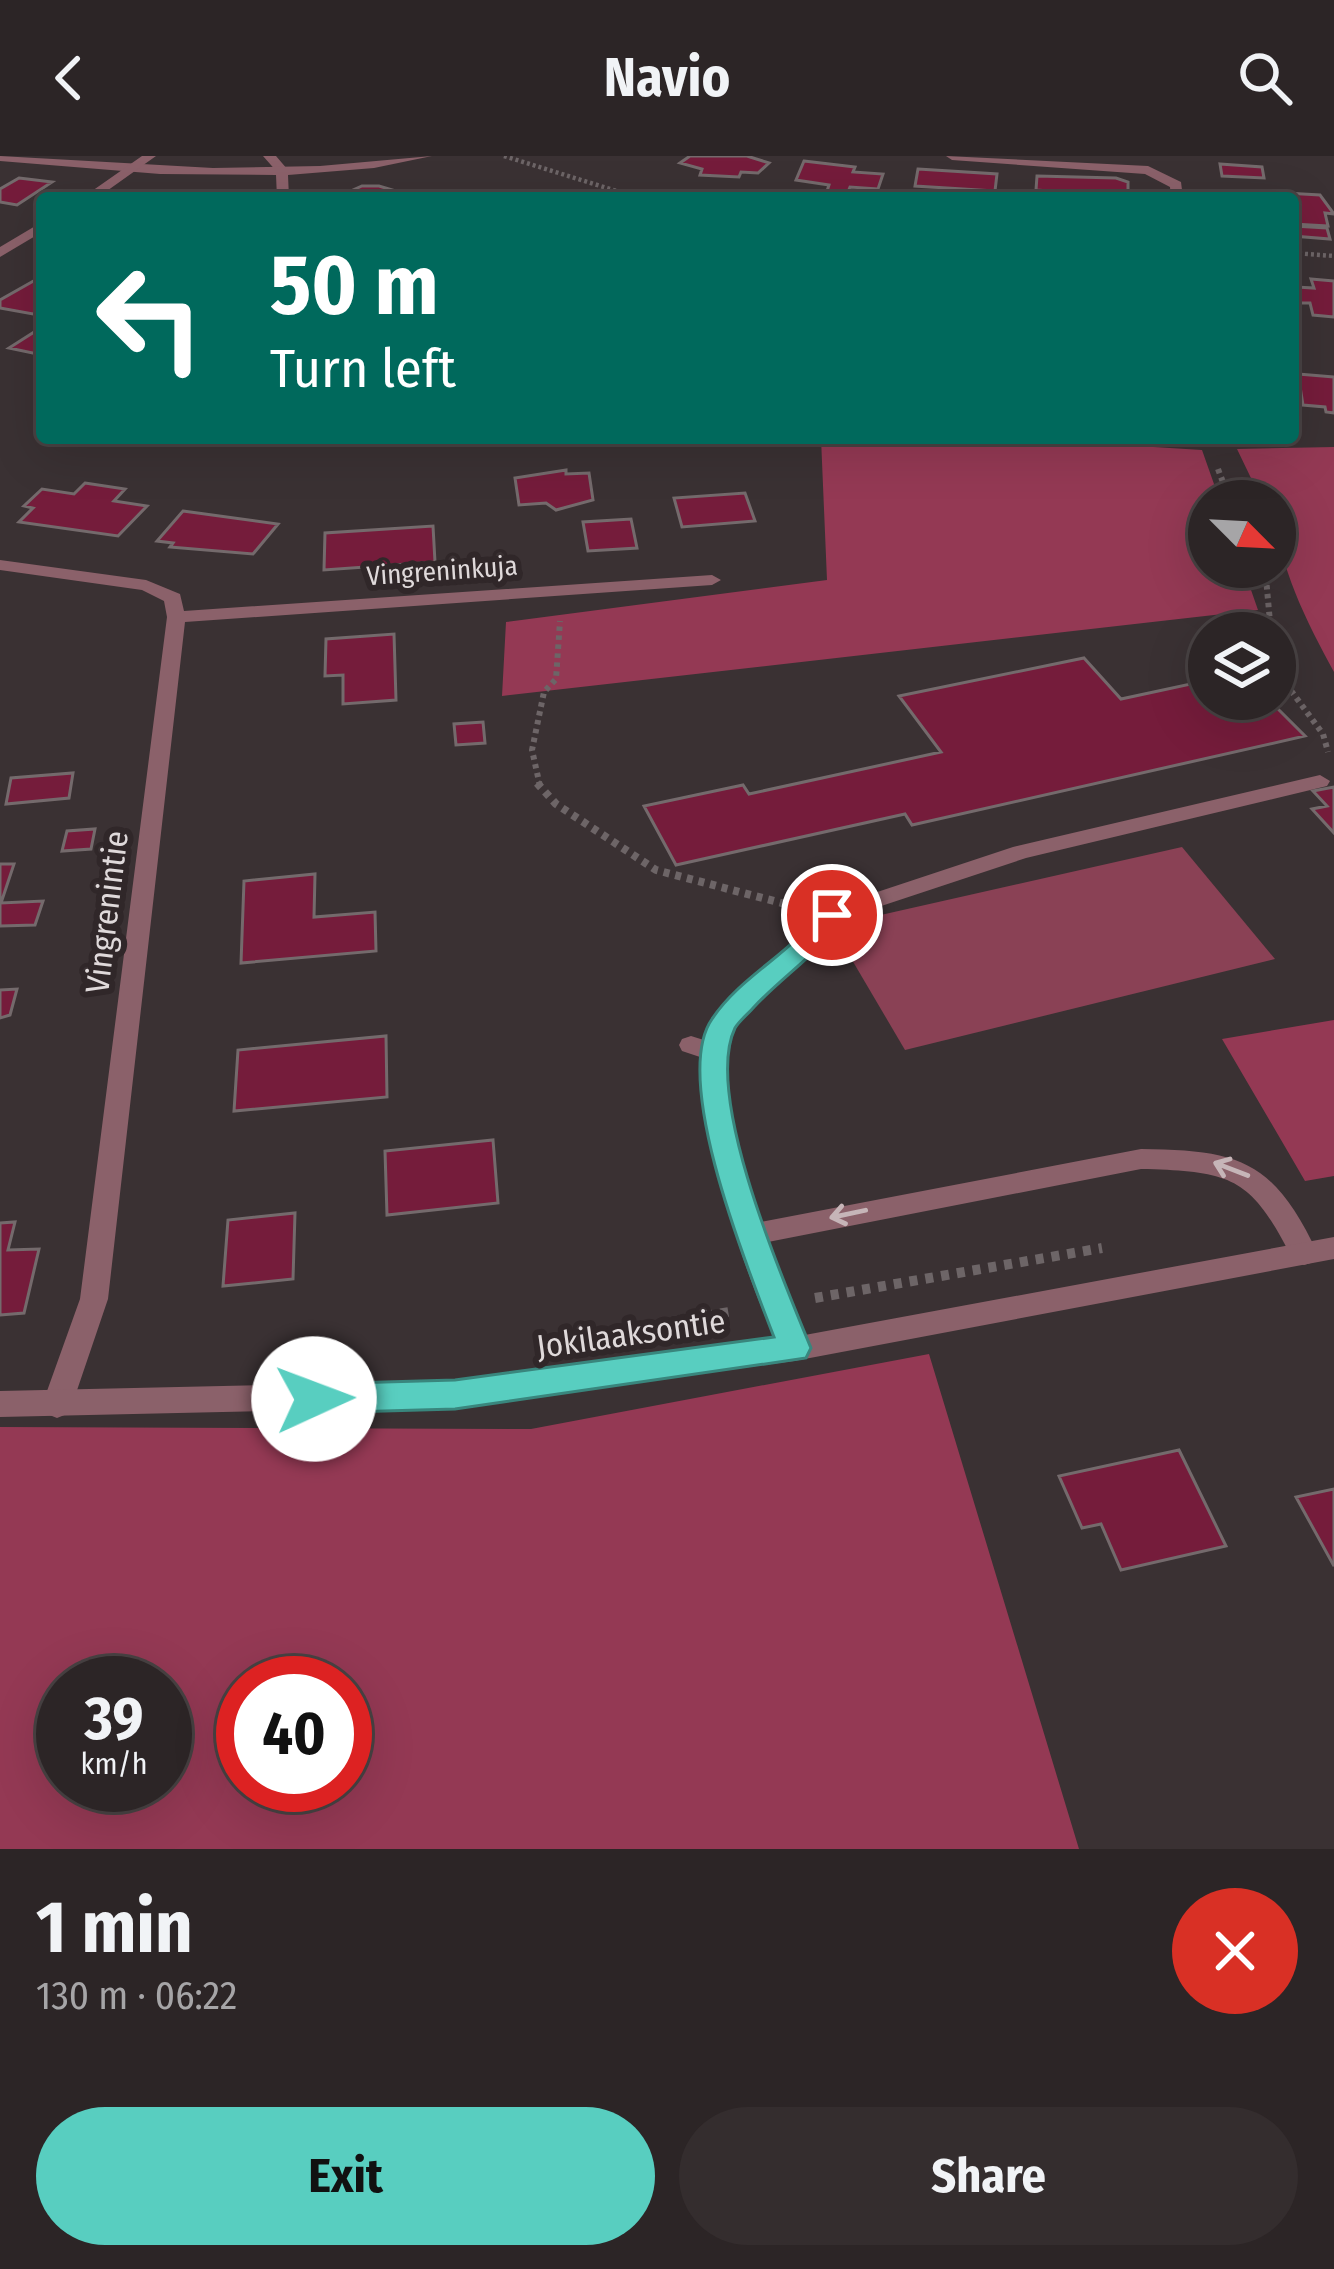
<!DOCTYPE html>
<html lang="en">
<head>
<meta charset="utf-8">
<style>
  body { margin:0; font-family:"Fira Sans Condensed",sans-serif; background:#342d2e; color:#f1f3f6; height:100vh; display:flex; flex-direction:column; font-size:45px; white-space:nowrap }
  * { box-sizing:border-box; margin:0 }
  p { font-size:39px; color:#a6a5a7 }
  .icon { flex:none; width:66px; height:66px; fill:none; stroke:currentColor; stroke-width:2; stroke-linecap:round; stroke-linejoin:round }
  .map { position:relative; height:1693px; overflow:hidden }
  .details { display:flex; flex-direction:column; background:#2c2526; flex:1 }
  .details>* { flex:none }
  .top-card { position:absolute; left:36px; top:36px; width:1263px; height:252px; border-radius:12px; box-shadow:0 12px 48px #0002,0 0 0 3px #484243; background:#00695c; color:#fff; overflow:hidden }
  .needle { width:78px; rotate:114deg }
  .fabs { position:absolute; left:1188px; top:324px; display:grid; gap:24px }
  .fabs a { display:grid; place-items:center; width:108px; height:108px; border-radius:50%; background:#2c2526; box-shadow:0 12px 48px #0002,0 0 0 3px #484243; font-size:60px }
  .speed { position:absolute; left:36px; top:1500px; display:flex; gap:24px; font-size:60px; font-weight:700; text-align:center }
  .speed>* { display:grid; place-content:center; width:156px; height:156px; border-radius:50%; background:#2c2526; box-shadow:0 12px 48px #0002,0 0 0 3px #484243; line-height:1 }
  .speed small { font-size:30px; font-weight:400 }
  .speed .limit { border:18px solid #d22; background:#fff; color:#111 }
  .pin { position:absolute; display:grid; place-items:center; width:102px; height:102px; color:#fff; margin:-51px; border:6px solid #fff; border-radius:50%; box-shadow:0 3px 12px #0007 }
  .me { position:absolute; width:132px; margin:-66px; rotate:88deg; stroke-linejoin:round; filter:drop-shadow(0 0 9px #0008) }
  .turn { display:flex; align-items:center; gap:42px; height:252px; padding:0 36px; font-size:54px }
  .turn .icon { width:156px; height:156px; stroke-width:2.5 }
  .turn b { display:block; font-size:84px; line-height:102px }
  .round { display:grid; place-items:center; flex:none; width:126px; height:126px; border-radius:63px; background:#342d2e }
  .summary { display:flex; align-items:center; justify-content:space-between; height:204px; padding:0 36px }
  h1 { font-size:72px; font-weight:700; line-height:90px }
  .action { display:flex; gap:24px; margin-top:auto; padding:24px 36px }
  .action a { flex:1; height:138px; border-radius:72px; background:#58cec0; color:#111; font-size:48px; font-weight:700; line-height:138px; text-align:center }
  .action a+a { background:#342d2e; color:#f1f3f6 }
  header { display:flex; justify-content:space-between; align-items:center; height:156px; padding:0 36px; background:#2c2526; font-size:54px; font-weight:700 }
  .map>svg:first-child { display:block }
  .green { fill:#8a4155 }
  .forest { fill:#943954; fill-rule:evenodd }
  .building { fill:#751c3b; stroke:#746a6c; stroke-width:3 }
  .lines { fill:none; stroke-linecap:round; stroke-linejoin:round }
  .path-far3 { stroke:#6d6567; stroke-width:4.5; stroke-dasharray:3 3; stroke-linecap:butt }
  .path-far2 { stroke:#6d6567; stroke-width:6; stroke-dasharray:4.5 4.5; stroke-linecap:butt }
  .path-far1 { stroke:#6d6567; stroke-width:8; stroke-dasharray:6 6; stroke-linecap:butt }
  .path { stroke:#6d6567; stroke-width:10; stroke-dasharray:8 8; stroke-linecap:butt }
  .service { fill:#8b616a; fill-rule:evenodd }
  .minor { fill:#8b616a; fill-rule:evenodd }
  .tertiary { fill:#8b616a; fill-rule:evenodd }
  .oneway { stroke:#c6b5b8 }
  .route { fill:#58cec0; stroke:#39867d; stroke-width:3 }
  .labels { text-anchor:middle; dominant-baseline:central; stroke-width:12; stroke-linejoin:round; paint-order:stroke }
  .far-street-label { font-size:27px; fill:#dfd9da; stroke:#302729 }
  .street-label { font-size:33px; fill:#dfd9da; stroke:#302729 }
</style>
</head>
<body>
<header><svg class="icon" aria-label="back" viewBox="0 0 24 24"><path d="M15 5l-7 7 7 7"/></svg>Navio<svg class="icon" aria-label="search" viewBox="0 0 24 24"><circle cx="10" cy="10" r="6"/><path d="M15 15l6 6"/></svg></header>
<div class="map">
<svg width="1334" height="1693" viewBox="0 0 1334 1693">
  <rect width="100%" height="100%" fill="#3a3133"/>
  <path class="green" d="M1182 691 1275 803 905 894 832 770Z"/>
  <path class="forest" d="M821 282H1007L1202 294 1220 345H1209V411H1243L1258 454 502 540 506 466 827 424Z
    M1334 291V516C1306 464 1275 405 1275 345H1262L1237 293Z
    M1334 864V1020L1305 1025 1222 883Z
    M929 1198 1079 1693H0V1271L531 1273ZM63 1527H165V1629H63ZM243 1527H345V1629H243Z"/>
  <path class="building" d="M690 0H747L769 7 758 17 741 16 739 21 700 19 702 13 680 7Z
    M804 5 855 11 853 16 883 18 878 33 850 31 846 41 826 38 829 29 796 24Z
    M1220 8 1262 11 1264 22 1222 20Z
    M918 13 997 18 995 35 915 30Z
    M1037 20 1116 22 1128 26V41L1036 34Z
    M19 22 52 26 17 49 0 46V33Z
    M362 30H379L419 42H335Z
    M1285 37 1320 39 1334 58 1325 57 1328 70 1293 68V42Z
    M1293 70 1327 72 1330 83 1293 80Z
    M37 123 42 124V152L33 158 0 152V144Z
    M1311 123 1334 125V161L1313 159 1310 147H1300L1297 131 1314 132Z
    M42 171V199L9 192Z
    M1298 218 1334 221V257L1326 256 1325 251 1303 249Z
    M566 314V318L589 317 593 344 556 354 546 347 519 349 515 322Z
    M85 327 125 333 114 345 147 350 118 380 19 366 33 352 24 350 42 333 74 338Z
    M745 337 755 365 682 371 674 342Z
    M183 355 278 368 253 398 170 391 173 387 157 385Z
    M631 363 637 392 588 395 583 366Z
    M433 370 435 406 324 414 325 377Z
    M394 478 396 544 343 548V519L325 520 326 483Z
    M1084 502 1121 543 1209 524V543H1268L1305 580 912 669 905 658 676 709 644 650 743 629 749 638 941 596 899 540Z
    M483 566 485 587 456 589 454 568Z
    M73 617 69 642 6 648 11 622Z
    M1334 631V677L1312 653 1327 650 1313 635Z
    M95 673 91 693 62 695 67 675Z
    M0 708H14L1 747 43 745 35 769 0 770Z
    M315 718 314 761 375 756 376 795 241 807 244 725Z
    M17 833 10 859 0 862V834Z
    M386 880 387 941 234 955 238 894Z
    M493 984 498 1047 387 1059 385 995Z
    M295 1057 293 1123 223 1130 228 1064Z
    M15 1066 8 1094 39 1093 24 1157 0 1159V1067Z
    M1179 1294 1226 1390 1121 1414 1101 1368 1082 1372 1059 1320Z
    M1334 1333V1410L1296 1341Z"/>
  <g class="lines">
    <path class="path-far3" d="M504 0 639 42
      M1293 97 1334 100"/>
    <path class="path-far2" d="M1218 313 1230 345
      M1265 411 1271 477
      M1275 513 1323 578 1328 596
      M540 630 532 594 544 536 556 523 560 465"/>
    <path class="path-far1" d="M537 627 556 648 656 714 793 750"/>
    <path class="path" d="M815 1142 1102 1092
      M673 1165 735 1155"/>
    <path class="service" d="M263 0H276L288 14 278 17Z
      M1203 282H1219L1220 284 1212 289Z
      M1320 619 1330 625 1327 630 1026 702 839 764 815 791 750 849 734 871 728 904 729 943 737 986 761 1066 1141 993C1241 994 1274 1005 1318 1098L1314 1106 1304 1109 1294 1106C1252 1022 1234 1015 1141 1013L768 1086 808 1193 804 1202 794 1205 784 1202C745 1123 702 990 703 902L682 895 679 889 682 883 691 880 707 885 710 871 733 837 799 780 823 754 1013 691Z"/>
    <path class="minor" d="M0 0 213 12 320 10 432 0 374 12 288 19 289 42H277L276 19 160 18 0 5Z
      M946 0 1148 10 1181 26 1183 42H1171L1170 31 1145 18 952 4Z
      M0 404 146 424 180 438 184 455 712 419 721 424 712 429 185 466 108 1143 72 1249 67 1258 57 1262 47 1258 42 1249 80 1143 167 461 164 445 142 434 0 414Z"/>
    <path class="tertiary" d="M142 0H156L97 42H82Z
      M42 66V76L0 101V91Z
      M1334 1081V1103L794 1205 455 1251 0 1261V1235L455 1225 794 1181Z"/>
  </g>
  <defs><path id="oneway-shaft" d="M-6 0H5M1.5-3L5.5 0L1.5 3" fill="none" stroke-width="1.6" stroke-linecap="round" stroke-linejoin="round" transform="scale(3)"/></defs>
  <g class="oneway">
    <use href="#oneway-shaft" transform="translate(1231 1013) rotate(-159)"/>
    <use href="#oneway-shaft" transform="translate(848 1058) rotate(168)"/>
  </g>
  <path class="route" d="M832 750 845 759C822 795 784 819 754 851 749 857 739 865 735 872 703 939 783 1124 811 1192L806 1202 455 1253 314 1257 302 1253 297 1243 302 1233 314 1228 455 1224 774 1181C749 1116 670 923 712 863 741 819 795 796 822 753Z"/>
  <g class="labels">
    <g class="far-street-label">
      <text transform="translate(442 415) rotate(-4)">Vingreninkuja</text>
    </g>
    <g class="street-label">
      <text transform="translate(107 756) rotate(-83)">Vingrenintie</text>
      <text transform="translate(631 1178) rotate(-8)">Jokilaaksontie</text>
    </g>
  </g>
</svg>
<div class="fabs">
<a><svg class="needle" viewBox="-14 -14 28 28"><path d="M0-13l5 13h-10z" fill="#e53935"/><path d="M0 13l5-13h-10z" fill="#a6a5a7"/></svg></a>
<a><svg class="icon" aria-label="layers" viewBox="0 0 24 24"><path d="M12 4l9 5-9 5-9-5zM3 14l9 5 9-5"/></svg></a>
</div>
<div class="speed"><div>39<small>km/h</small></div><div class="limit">40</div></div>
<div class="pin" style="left:832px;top:759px;background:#d93025"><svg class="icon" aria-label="arrive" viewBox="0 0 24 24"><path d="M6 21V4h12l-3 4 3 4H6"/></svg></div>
<svg class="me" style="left:314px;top:1243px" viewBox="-20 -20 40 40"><circle r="19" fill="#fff"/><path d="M0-13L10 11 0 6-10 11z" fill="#58cec0"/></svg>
<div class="top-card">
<div class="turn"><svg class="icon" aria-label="left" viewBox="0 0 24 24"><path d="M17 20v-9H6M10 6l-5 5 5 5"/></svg><div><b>50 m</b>Turn left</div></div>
</div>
</div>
<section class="details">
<div class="summary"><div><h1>1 min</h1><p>130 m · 06:22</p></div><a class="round" style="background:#d93025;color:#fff"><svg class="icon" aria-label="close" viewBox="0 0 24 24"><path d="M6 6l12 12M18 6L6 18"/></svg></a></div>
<div class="action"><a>Exit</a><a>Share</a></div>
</section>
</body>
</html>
